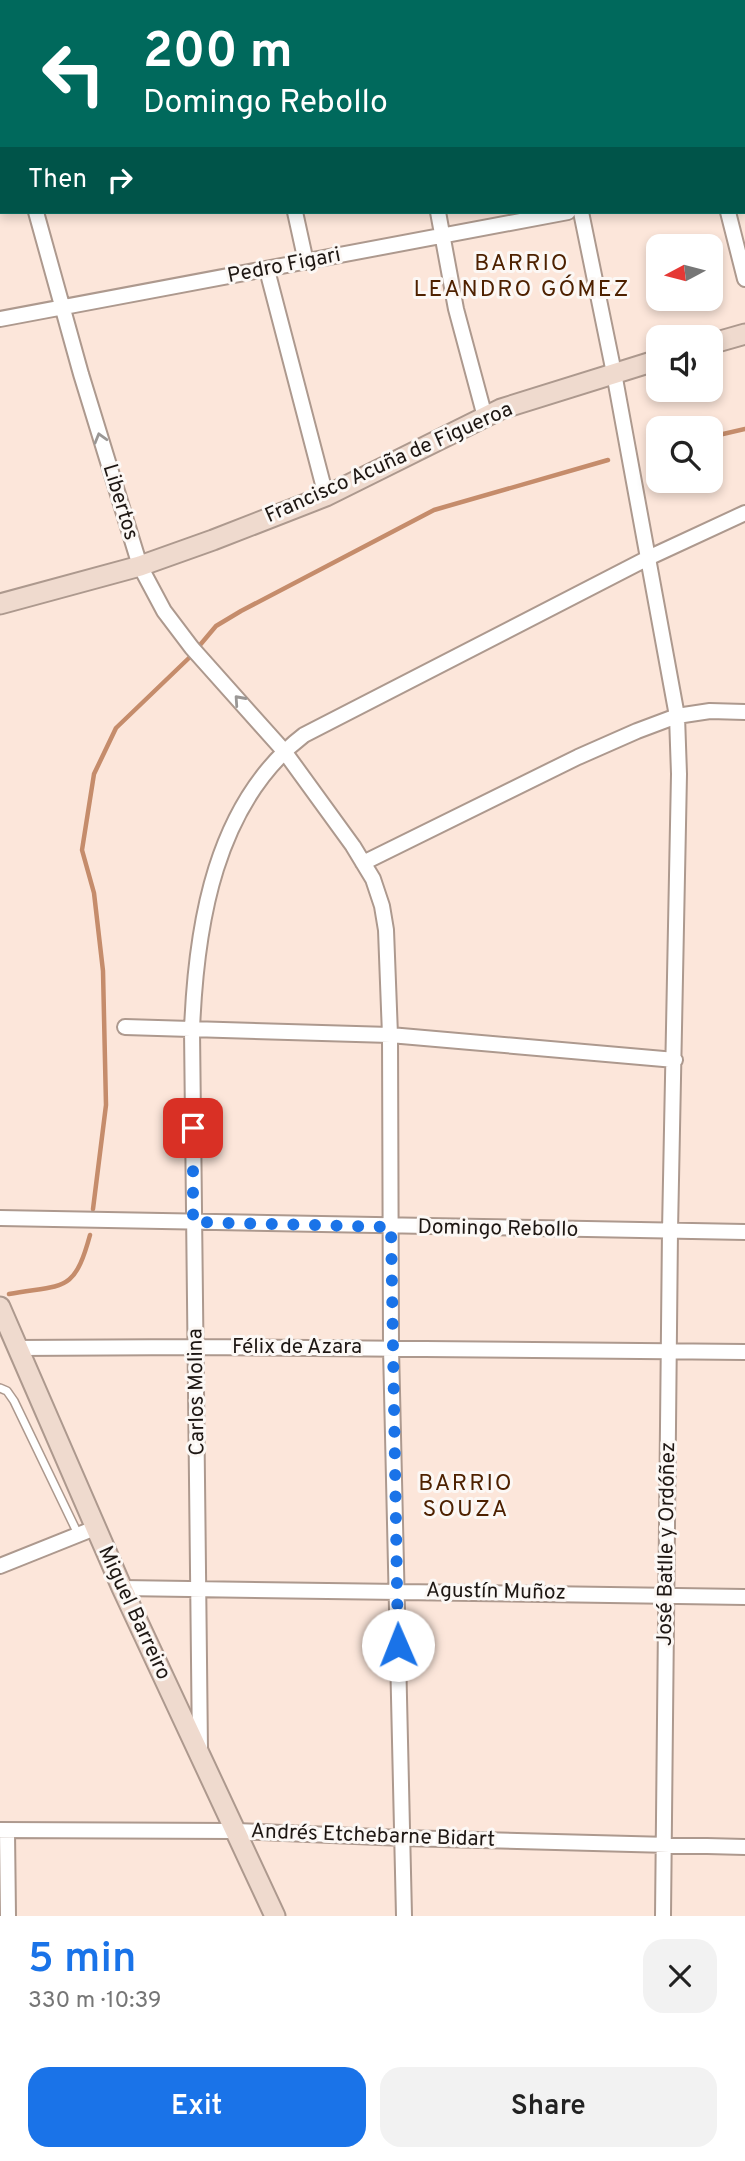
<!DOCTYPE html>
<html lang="en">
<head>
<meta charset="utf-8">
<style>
  body { margin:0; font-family:Overpass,sans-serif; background:#f2f2f2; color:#222; height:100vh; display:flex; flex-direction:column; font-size:26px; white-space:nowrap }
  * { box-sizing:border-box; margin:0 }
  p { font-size:23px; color:#767676 }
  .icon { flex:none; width:38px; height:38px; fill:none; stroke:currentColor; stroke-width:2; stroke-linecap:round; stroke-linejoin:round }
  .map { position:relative; height:1916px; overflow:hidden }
  .drawer { display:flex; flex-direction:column; background:#fff; flex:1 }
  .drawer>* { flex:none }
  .hud { position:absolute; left:0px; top:0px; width:746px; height:214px; box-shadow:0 4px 10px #0003; background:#00695c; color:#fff; overflow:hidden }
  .needle { width:46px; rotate:263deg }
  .tools { position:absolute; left:646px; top:234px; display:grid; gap:14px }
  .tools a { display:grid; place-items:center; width:77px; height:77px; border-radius:14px; background:#fff; box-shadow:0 4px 10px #0003; font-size:35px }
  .pin { position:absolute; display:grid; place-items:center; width:60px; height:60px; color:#fff; margin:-30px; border-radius:14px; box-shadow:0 4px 10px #0006 }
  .me { position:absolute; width:77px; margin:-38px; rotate:359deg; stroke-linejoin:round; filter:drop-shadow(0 0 5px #0008) }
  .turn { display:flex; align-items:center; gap:24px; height:147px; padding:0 28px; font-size:32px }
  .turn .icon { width:91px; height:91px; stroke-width:2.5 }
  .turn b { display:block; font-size:49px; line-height:60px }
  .then { display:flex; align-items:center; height:66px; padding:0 28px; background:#0003; gap:14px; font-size:26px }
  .round { display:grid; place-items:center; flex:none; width:74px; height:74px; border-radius:21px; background:#f2f2f2 }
  .headline { display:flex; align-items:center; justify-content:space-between; height:119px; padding:0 28px }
  h1 { font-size:42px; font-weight:600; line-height:52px; color:#1a73e8 }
  .cta { display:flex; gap:14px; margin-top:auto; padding:14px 28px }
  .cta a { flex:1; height:80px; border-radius:21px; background:#1a73e8; color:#fff; font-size:28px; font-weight:600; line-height:80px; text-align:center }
  .cta a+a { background:#f2f2f2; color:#222 }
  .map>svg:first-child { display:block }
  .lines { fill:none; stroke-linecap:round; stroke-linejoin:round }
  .stream { stroke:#c58c6b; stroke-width:4.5 }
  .lane-casing { stroke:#ad998e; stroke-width:10 }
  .street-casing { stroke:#ad998e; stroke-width:18 }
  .secondary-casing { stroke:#ad998e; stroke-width:23 }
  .lane { stroke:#fff; stroke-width:7 }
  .street { stroke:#fff; stroke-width:14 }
  .secondary { stroke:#efdace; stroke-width:19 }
  .oneway { stroke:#9a9795 }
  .route { stroke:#1a73e8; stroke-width:12; stroke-dasharray:0 21.6 }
  .labels { text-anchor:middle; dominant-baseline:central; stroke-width:6; stroke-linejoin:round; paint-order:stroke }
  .street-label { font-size:21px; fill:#1e1713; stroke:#fcf8f5 }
  .neighbourhood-label { font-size:23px; letter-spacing:2px; fill:#4e2100; stroke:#fcf8f5 }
</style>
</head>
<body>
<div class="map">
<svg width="745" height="1916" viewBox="0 0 745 1916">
  <rect width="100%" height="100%" fill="#fce6da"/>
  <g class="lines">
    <path class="stream" d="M710 437 745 429
      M649 448 658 446
      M200 645 216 626 241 611 434 510 608 460
      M93 1209 106 1105 103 971 94 893 82 850 94 774 116 728 190 657
      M9 1294C64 1284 74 1294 90 1235"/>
    <defs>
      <path id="lane" d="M0 1388 7 1391 14 1401 78 1534"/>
      <path id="street" d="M250 0V2
        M400 0V2
        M541 0V2
        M684 0 685 2
        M0 87 2 92
        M744 179H745
        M36 212 81 374 140 566 164 611 192 648 284 751 353 846 373 879 382 906 386 930 390 1035 391 1348 404 1916
        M295 212 306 262
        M438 212 456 309 485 417
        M581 212 614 373 677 716 679 774 670 1231 663 1916
        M728 212 745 279
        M267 270 326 496
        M0 319 568 212
        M363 863 578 757 637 731 677 716 710 711 745 712
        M125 1027 390 1035 675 1060
        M0 1218 745 1232
        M16 1348 197 1347 745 1352
        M0 1566 95 1528
        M122 1588 745 1597
        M200 1750 192 1030C196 925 215 803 304 735L648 558 745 513
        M0 1830 235 1831 402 1838 745 1847
        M7 1831 8 1916"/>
      <path id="secondary" d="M710 344 745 334
        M0 604 140 566 213 540 326 496 501 409 658 360
        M0 1307 122 1588 275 1916"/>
    </defs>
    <use href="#lane" class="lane-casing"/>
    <use href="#street" class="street-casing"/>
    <use href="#secondary" class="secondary-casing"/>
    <use href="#lane" class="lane"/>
    <use href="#street" class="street"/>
    <use href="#secondary" class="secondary"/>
  </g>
  <defs><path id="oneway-chevron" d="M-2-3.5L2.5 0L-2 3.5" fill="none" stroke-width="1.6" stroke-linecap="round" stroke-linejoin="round" transform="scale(1.75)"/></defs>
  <g class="oneway">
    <use href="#oneway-chevron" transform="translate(100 438) rotate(-106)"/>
    <use href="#oneway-chevron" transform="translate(239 700) rotate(-132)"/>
  </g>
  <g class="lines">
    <path class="route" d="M193 1128V1222L391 1227 398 1645"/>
  </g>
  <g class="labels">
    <g class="street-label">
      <text transform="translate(284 266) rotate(-11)">Pedro Figari</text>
      <text transform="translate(389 463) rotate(-24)">Francisco Acuña de Figueroa</text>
      <text transform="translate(120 502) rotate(73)">Libertos</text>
      <text transform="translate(498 1229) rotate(1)">Domingo Rebollo</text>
      <text x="297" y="1347">Félix de Azara</text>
      <text transform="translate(197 1392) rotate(-91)">Carlos Molina</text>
      <text transform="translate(667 1544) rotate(-89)">José Batlle y Ordóñez</text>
      <text transform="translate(496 1592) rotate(1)">Agustín Muñoz</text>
      <text transform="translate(134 1613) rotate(65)">Miguel Barreiro</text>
      <text transform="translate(373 1836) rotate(2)">Andrés Etchebarne Bidart</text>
    </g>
    <g class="neighbourhood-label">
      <text x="522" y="264">BARRIO<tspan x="522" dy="26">LEANDRO GÓMEZ</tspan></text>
      <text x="466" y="1484">BARRIO<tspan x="466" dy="26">SOUZA</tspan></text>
    </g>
  </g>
</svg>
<div class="tools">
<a><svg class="needle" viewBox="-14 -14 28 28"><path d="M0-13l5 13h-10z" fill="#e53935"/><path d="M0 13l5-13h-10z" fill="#767676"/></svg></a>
<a><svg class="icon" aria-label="sound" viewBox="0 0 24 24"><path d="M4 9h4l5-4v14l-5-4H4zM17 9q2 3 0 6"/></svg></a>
<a><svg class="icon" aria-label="search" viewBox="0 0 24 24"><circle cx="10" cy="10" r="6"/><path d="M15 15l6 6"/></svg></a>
</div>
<div class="pin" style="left:193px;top:1128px;background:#d93025"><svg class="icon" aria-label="arrive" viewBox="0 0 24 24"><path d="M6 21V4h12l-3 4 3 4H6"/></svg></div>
<svg class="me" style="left:398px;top:1645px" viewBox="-20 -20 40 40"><circle r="19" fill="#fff"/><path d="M0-13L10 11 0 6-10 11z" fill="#1a73e8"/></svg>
<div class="hud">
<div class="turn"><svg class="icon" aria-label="left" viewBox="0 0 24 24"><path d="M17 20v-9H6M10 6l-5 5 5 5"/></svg><div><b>200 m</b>Domingo Rebollo</div></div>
<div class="then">Then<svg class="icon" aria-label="right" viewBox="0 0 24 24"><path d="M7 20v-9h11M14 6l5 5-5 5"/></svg></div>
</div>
</div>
<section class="drawer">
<div class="headline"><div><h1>5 min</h1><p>330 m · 10:39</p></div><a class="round"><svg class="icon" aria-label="close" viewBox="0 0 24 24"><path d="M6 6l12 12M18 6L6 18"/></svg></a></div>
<div class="cta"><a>Exit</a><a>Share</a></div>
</section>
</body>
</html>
